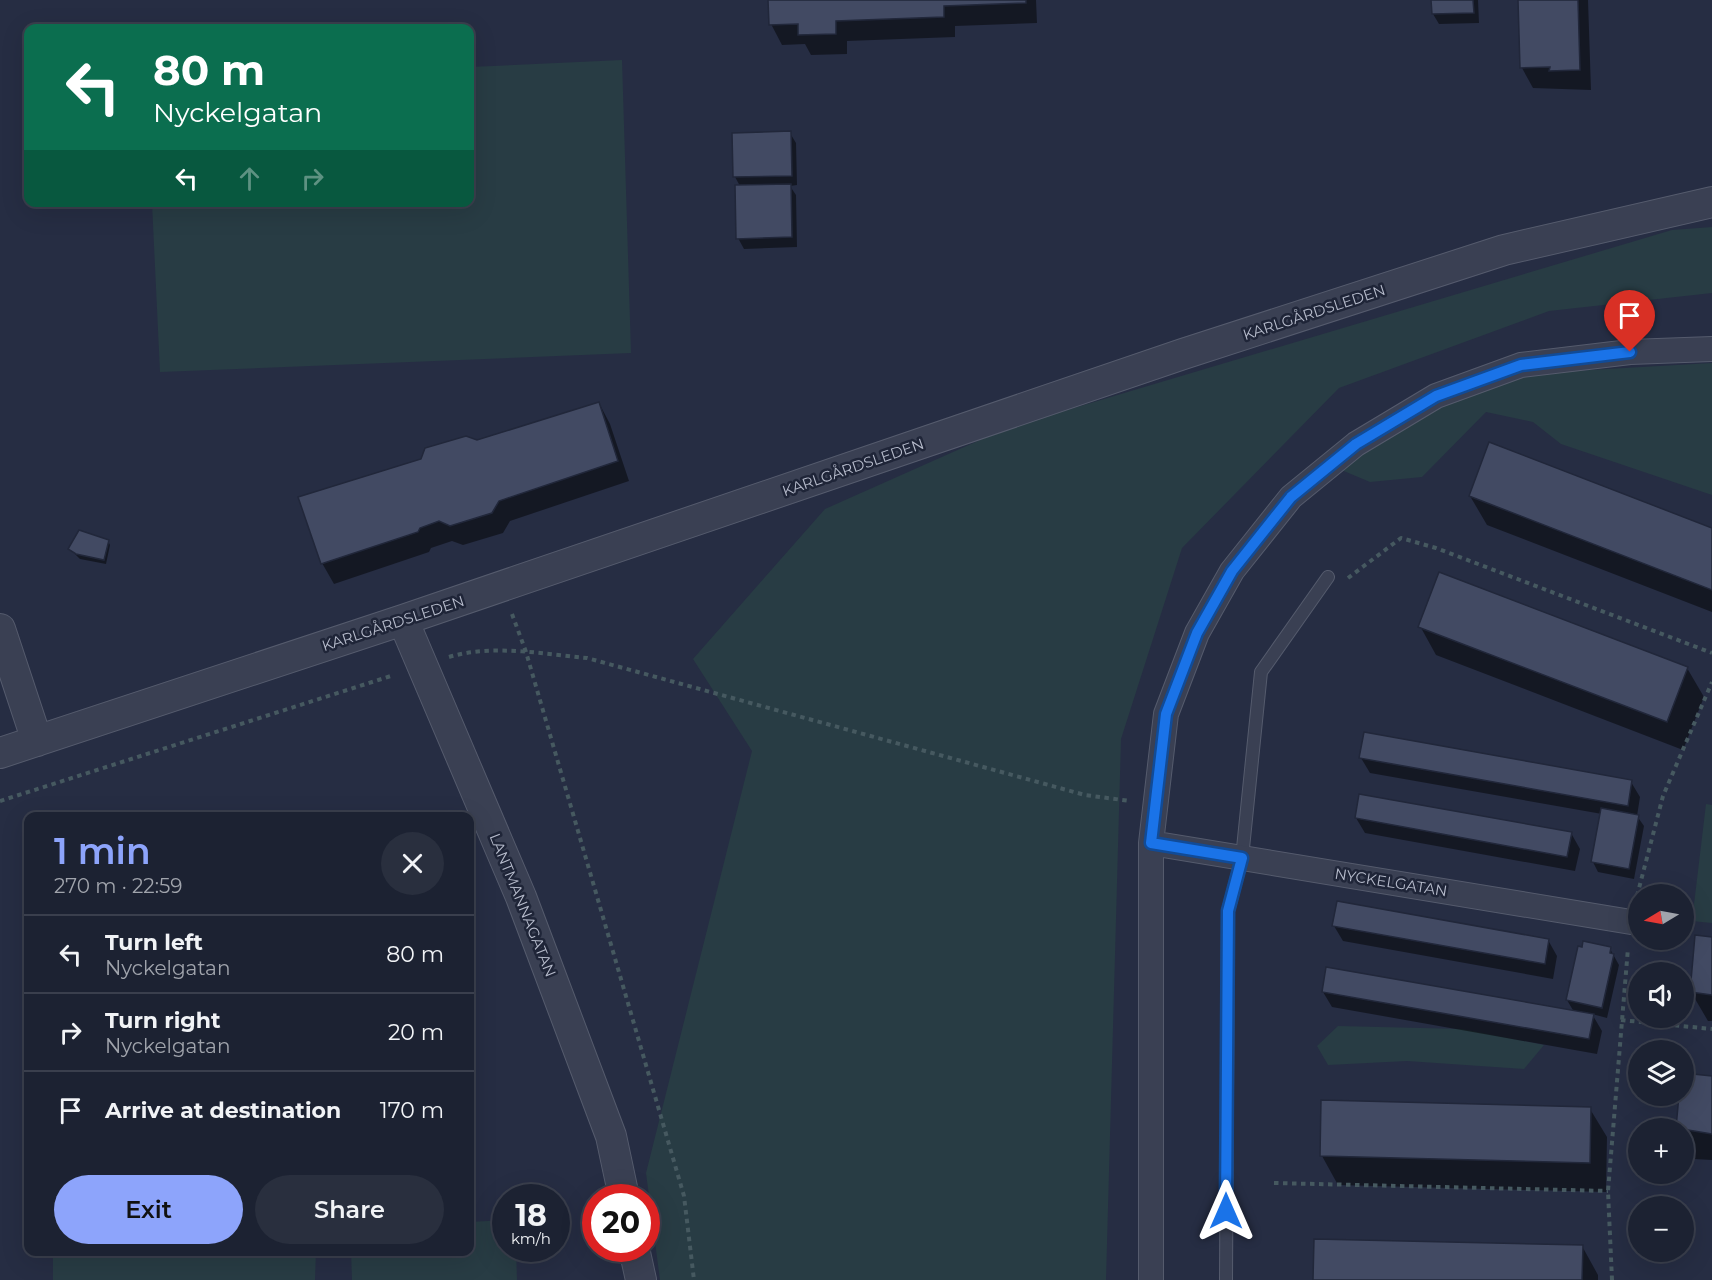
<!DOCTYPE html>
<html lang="en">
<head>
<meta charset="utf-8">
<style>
  body { margin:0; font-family:Montserrat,sans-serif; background:#292f3e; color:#f1f3f6; height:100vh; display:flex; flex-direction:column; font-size:22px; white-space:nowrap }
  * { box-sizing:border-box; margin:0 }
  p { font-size:20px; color:#a0a4ac }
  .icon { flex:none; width:33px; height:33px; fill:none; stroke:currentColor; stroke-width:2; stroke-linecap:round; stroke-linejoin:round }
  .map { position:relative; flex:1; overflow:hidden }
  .details { position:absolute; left:24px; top:812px; width:450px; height:444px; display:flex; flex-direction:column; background:#1c2232; border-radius:12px; box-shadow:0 6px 24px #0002,0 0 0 2px #3a3f4d }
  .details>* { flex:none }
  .banner { position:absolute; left:24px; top:24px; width:450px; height:183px; border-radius:12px; box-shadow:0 6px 24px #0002,0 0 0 2px #3a3f4d; background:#0b6e4f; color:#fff; overflow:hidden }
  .needle { width:39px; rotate:260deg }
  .tools { position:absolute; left:1628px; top:884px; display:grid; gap:12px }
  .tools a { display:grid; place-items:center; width:66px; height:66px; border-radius:50%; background:#1c2232; box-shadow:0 6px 24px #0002,0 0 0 2px #3a3f4d; font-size:30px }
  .speed { position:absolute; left:492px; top:1184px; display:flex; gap:12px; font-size:30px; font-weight:700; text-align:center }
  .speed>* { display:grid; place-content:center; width:78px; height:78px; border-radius:50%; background:#1c2232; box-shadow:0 6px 24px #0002,0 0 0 2px #3a3f4d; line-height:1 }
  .speed small { font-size:15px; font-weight:400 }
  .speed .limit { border:9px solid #d22; background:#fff; color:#111 }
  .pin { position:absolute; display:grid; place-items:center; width:51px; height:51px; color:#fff; margin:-62px -26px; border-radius:50% 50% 50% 0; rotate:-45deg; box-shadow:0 0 6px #0007 }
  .pin .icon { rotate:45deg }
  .me { position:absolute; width:66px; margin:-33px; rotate:0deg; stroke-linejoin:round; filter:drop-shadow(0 0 4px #0008) }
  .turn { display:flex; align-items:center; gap:21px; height:126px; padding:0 30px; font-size:27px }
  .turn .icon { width:78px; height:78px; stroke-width:2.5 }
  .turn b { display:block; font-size:42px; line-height:51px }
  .lanes { display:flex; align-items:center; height:57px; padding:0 30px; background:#0003; justify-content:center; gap:30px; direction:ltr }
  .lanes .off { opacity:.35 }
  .round { display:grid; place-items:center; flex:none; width:63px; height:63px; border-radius:32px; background:#292f3e }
  .head { display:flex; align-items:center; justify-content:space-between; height:102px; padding:0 30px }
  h1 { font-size:36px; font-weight:600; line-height:45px; color:#8da4fb }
  .action { display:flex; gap:12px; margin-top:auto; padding:12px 30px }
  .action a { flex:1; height:69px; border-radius:36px; background:#8da4fb; color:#111; font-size:24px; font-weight:600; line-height:69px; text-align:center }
  .action a+a { background:#292f3e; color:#f1f3f6 }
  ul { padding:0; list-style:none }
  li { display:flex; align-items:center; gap:18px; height:78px; padding:0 30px; border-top:2px solid #3a3f4d }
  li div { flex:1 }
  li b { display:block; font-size:22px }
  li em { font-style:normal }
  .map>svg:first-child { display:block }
  .green { fill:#283c44 }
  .shadow { fill:#0007 }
  .building { fill:#424a63; stroke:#21273a; stroke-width:1.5 }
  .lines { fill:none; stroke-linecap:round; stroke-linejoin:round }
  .service-casing { stroke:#555b6d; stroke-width:14 }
  .minor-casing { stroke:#555b6d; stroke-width:26 }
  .tertiary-casing { stroke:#555b6d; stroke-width:32 }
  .path { stroke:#465960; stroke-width:4; stroke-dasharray:4.5 4.5; stroke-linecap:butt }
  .service { stroke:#3a4053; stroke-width:12 }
  .minor { stroke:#3a4053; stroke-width:24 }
  .tertiary { stroke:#3a4053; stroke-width:30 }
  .route-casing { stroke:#114b97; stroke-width:15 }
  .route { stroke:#1a73e8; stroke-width:10 }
  .labels { text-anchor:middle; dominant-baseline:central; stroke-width:5; stroke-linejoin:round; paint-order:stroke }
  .street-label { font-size:15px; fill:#b7bccc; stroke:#1f2538 }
</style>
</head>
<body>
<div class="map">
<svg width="1712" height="1280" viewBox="0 0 1712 1280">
  <rect width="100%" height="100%" fill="#262d43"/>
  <path class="green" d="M622 60 631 353 160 372 152 203 470 202V67Z
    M1712 227V293L1549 311 1339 388 1182 548 1121 739 1106 1280H660L646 1173 752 751 693 659 825 509 1007 428 1672 230Z
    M1712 363V495L1561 444 1533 422 1486 412 1422 477 1370 482 1339 469 1405 422 1518 374Z
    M1706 804 1712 805V923L1692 921Z
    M1338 1026 1462 1029 1544 1045 1524 1069 1407 1061 1328 1065 1317 1046Z
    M505 1220 506 1248H516L517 1280H352L351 1251H470V1222Z
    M53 1251H316L315 1280H53Z"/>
  <path class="shadow" d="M770 0H1036L1037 23 955 26V37L847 41V54L811 55 805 44 782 45 771 24Z
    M1433 0H1478L1479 23 1439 24 1433 14Z
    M1519 0H1588L1591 90 1533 88 1522 68Z
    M790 133 796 143 797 185 790 186 796 195 797 247 744 249 738 238 740 186 735 177Z
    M599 403 610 424 629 481 510 521 503 533 463 545 452 541 431 548 429 552 334 584 322 563 477 442Z
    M1470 496 1712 529V612L1487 525Z
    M108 541 110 545 106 564 80 559 70 549Z
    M1420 626 1687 668 1704 697 1683 750 1436 655Z
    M1361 758 1631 782 1640 797 1637 816 1644 826 1634 879 1598 872 1593 862 1602 814 1370 773Z
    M1356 818 1571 833 1580 849 1575 871 1365 833Z
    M1334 926 1548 940 1557 956 1553 979 1343 941Z
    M1712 938V1021H1708L1691 992Z
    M1610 949 1619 965 1607 1018 1592 1014 1602 1031 1597 1054 1332 1007 1323 992 1574 1012 1567 1000Z
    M1683 1074 1712 1077V1160L1694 1159 1683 1140 1680 1095H1683Z
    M1590 1109 1607 1137 1606 1192 1338 1185 1322 1156Z
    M1582 1246 1598 1275V1280H1315Z"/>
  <path class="building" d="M768 0H1026V3L944 6V17L836 21V34L798 35V24L769 25Z
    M1431 0H1473L1474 13 1432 14Z
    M1518 0H1578L1580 70 1549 71 1550 67 1520 68Z
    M791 131 792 176 733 177 732 133Z
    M791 184 792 237 736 239 735 185Z
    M599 402 618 461 499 501 492 513 450 526 439 521 420 528 418 532 321 564 298 497 421 459 425 448 466 436 477 440Z
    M1489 442 1712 528V590L1469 496Z
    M79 530 109 540 104 560 76 554 68 549Z
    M1439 572 1688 667 1667 722 1418 627Z
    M1364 732 1632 780 1628 806 1359 758Z
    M1359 794 1572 832 1567 857 1355 818Z
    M1601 808 1639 815 1629 869 1591 862Z
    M1337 901 1549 939 1545 964 1332 926Z
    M1695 935 1712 937V995L1690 992Z
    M1583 941 1611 947 1610 953 1614 954 1602 1008 1566 1000 1578 946 1582 947Z
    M1326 967 1594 1014 1589 1039 1322 992Z
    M1683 1073 1712 1076V1134L1676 1128 1679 1095H1683Z
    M1321 1100 1591 1107 1590 1163 1320 1156Z
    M1314 1239 1583 1245 1582 1280H1313Z"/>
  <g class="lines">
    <defs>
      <path id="service" d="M1226 1280 1228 911 1242 858 1261 672 1328 577"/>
      <path id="minor" d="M1151 843 1631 922
        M1151 1280V843L1166 714 1197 633 1232 571 1291 497 1356 444 1436 396 1521 365 1630 352 1712 349"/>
      <path id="tertiary" d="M403 620 521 897 611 1136 624 1197
        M0 629 37 741
        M0 753 403 620 1183 354 1504 250 1712 202
        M634 1248 641 1280"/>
    </defs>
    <use href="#service" class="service-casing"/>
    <use href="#minor" class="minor-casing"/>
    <use href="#tertiary" class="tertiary-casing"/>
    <path class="path" d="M1348 578 1401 538 1436 548 1712 653
      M512 614 526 652 684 1196 694 1280
      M449 657C492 644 544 654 587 658L1085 795 1130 801
      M0 801 394 675
      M1637 896 1663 796 1712 682
      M1621 1020 1712 1029
      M1274 1183 1608 1191
      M1612 1280 1608 1191 1628 948"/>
    <use href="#service" class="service"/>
    <use href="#minor" class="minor"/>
    <use href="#tertiary" class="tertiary"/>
  </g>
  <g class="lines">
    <defs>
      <path id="route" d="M1226 1211 1228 911 1242 858 1151 843 1166 714 1197 633 1232 571 1291 497 1356 444 1436 396 1521 365 1630 352"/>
    </defs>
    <use href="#route" class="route-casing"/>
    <use href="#route" class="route"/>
  </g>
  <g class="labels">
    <g class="street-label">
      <text transform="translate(1314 312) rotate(-18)">KARLGÅRDSLEDEN</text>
      <text transform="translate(853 467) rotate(-19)">KARLGÅRDSLEDEN</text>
      <text transform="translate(393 623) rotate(-18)">KARLGÅRDSLEDEN</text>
      <text transform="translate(1391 882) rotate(9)">NYCKELGATAN</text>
      <text transform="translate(523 905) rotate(68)">LANTMANNAGATAN</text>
    </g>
  </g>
</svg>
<div class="tools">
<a><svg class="needle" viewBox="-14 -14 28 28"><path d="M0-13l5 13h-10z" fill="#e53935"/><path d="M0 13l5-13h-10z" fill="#a0a4ac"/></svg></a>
<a><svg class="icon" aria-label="sound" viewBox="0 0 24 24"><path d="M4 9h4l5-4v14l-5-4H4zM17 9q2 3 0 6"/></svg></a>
<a><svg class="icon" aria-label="layers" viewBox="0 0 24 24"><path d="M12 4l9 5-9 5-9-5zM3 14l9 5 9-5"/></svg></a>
<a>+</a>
<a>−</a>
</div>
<div class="speed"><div>18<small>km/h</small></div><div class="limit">20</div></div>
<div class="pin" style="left:1630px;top:352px;background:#d93025"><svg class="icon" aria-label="arrive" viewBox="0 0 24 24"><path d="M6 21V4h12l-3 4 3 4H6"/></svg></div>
<svg class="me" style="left:1226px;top:1211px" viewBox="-20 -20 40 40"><path d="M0-17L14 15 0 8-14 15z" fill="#1a73e8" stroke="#fff" stroke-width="4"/></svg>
<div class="banner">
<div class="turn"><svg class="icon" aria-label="left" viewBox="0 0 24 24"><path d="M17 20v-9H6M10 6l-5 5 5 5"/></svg><div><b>80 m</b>Nyckelgatan</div></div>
<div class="lanes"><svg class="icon" aria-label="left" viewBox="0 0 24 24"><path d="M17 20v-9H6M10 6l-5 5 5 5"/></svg><svg class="icon off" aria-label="ahead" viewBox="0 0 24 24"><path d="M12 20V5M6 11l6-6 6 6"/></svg><svg class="icon off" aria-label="right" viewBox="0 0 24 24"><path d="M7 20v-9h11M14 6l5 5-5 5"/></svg></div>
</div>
<section class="details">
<div class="head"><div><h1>1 min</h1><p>270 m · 22:59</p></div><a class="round"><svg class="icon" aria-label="close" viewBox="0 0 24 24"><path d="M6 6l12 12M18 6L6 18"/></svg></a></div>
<ul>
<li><svg class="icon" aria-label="left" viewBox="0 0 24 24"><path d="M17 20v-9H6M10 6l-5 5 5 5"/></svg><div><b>Turn left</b><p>Nyckelgatan</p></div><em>80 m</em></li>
<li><svg class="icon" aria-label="right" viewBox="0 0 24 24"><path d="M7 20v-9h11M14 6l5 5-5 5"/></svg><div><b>Turn right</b><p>Nyckelgatan</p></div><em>20 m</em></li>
<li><svg class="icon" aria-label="arrive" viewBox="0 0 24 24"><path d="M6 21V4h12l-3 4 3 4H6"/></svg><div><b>Arrive at destination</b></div><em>170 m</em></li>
</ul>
<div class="action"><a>Exit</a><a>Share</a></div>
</section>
</div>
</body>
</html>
